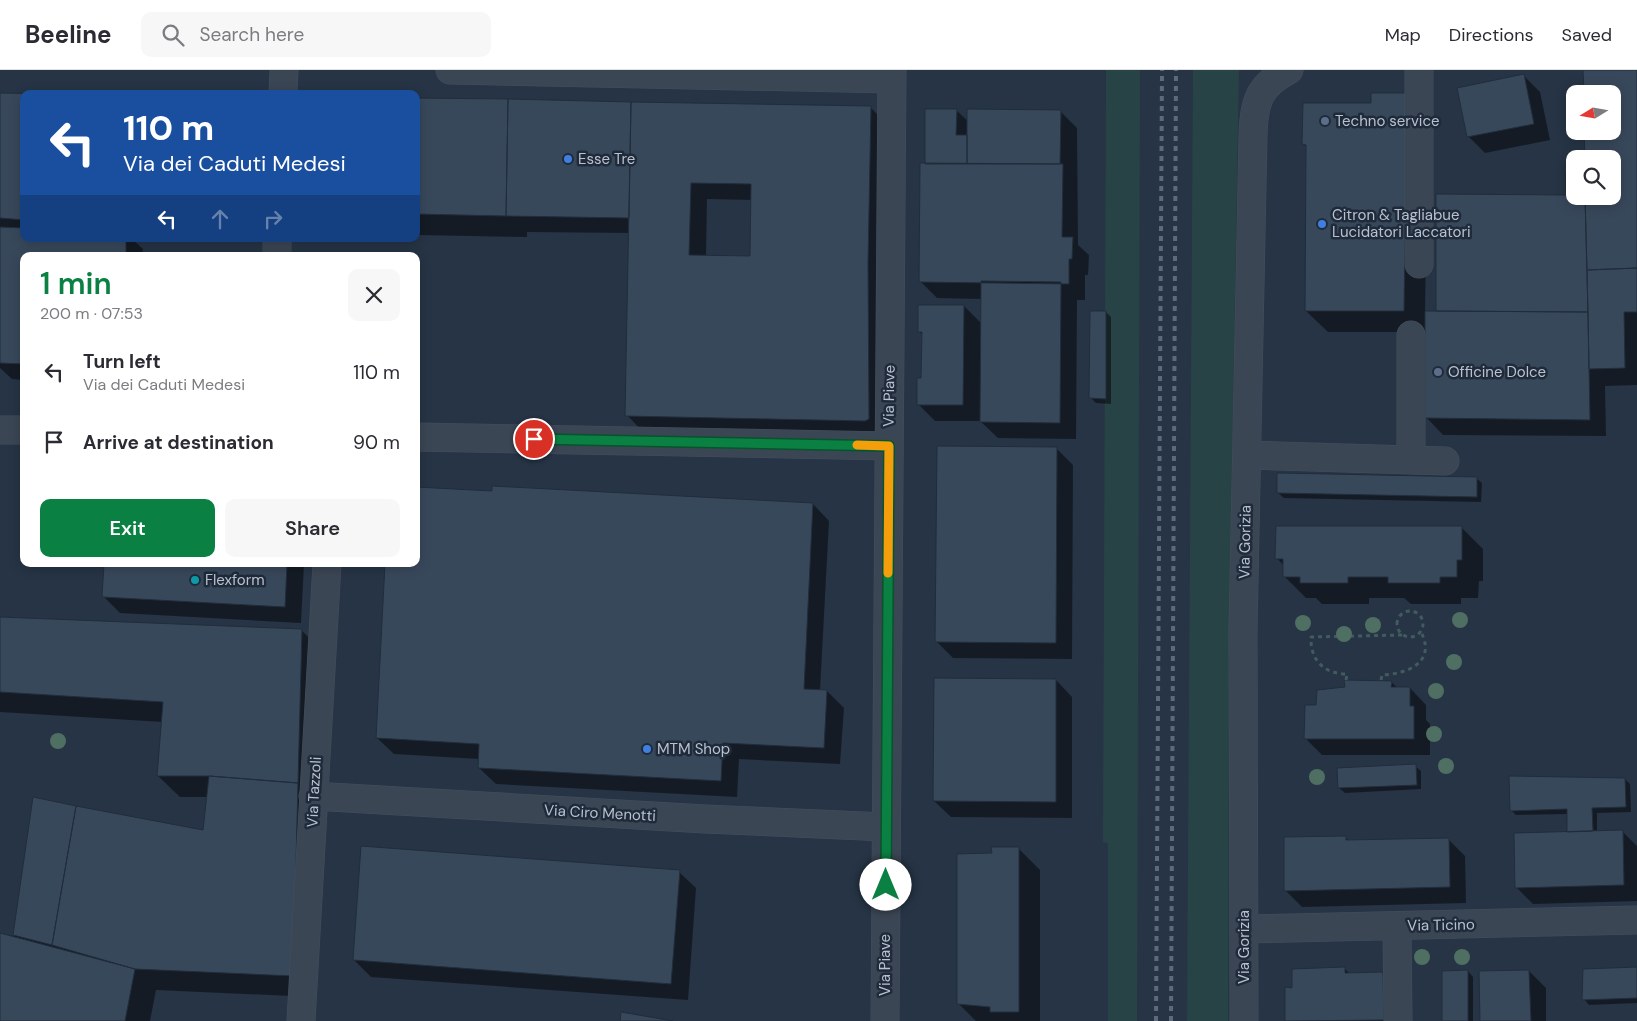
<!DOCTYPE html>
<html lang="en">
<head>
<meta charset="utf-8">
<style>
  body { margin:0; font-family:"DM Sans",sans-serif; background:#f7f7f7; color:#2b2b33; height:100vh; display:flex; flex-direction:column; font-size:19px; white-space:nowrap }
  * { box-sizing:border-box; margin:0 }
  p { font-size:16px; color:#7c7c81 }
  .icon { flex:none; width:28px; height:28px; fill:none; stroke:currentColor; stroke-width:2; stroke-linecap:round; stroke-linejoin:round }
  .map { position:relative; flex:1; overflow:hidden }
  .details { position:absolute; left:20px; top:182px; width:400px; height:315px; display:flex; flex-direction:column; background:#fff; border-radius:10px; box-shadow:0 2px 12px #0003 }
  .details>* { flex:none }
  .hud { position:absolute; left:20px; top:20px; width:400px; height:152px; border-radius:10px; box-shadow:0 2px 12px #0003; background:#1a4fa0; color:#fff; overflow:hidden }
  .needle { width:32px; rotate:259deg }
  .fabs { position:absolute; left:1566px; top:15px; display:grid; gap:10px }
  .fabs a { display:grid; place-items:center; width:55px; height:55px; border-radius:10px; background:#fff; box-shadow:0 2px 12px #0003; font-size:25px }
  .pin { position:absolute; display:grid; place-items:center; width:42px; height:42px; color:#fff; margin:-21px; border:2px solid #fff; border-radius:50%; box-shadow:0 1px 5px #0007 }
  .me { position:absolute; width:55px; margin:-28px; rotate:0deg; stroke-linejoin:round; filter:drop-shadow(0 0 4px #0008) }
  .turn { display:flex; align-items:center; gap:18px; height:105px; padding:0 20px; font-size:22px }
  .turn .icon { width:65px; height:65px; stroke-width:2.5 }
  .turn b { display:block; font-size:35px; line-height:42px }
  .lanes { display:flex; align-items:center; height:48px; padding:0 20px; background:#0003; justify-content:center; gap:25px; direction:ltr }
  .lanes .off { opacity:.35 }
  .round { display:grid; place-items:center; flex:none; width:52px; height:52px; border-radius:10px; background:#f7f7f7 }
  .overview { display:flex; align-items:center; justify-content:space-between; height:85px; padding:0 20px }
  h1 { font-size:30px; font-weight:600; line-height:38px; color:#0b8043 }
  .primary-button { display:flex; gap:10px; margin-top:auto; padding:10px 20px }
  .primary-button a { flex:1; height:58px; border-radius:10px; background:#0b8043; color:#fff; font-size:20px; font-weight:600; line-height:58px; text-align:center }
  .primary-button a+a { background:#f7f7f7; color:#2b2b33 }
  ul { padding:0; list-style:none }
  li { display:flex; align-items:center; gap:15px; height:70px; padding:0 20px }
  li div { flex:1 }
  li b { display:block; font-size:19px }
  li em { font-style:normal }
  header { display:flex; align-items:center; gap:30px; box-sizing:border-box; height:70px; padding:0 25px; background:#fff; border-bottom:1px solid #e1e1e2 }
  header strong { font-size:24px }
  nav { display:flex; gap:28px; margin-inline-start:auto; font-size:18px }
  .search { width:350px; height:45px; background:#f7f7f7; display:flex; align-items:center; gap:12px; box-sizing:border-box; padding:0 18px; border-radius:10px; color:#7c7c81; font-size:19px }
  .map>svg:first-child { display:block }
  .green { fill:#284346 }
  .shadow { fill:#0007; fill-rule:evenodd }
  .building { fill:#38485b; stroke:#212d3c; fill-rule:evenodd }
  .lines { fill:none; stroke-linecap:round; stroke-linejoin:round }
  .minor-casing { stroke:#444f5e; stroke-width:29 }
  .path { stroke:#425c5d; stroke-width:3; stroke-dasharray:4 4; stroke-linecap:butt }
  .minor { stroke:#3b4654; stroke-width:28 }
  .rail { stroke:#5d6a7b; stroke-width:4; stroke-dasharray:5 5; stroke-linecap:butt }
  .tree { fill:#4e6f62 }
  .route-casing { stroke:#07532c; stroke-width:12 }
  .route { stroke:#0b8043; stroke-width:9 }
  .slow { stroke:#f59e0b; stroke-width:9 }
  .service-dot { fill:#5c6f8a; stroke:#1f2b3a; stroke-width:2 }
  .shop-dot { fill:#3f7fe0; stroke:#1f2b3a; stroke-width:2 }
  .culture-dot { fill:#0f9aa8; stroke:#1f2b3a; stroke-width:2 }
  .labels { text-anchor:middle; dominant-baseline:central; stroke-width:5; stroke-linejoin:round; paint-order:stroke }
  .poi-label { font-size:15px; fill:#b9c1ce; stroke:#1f2b3a; text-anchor:start }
  .street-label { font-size:15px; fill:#b9c1ce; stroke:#1f2b3a }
</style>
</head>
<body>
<header>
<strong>Beeline</strong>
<div class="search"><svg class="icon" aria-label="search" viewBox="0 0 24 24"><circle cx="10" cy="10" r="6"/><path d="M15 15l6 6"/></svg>Search here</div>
<nav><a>Map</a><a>Directions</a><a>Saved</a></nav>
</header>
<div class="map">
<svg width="1637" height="951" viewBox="0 0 1637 951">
  <rect width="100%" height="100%" fill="#263445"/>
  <path class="green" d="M1106 0H1140L1137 951H1108V773L1103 772Z
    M1193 0H1239L1229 562 1228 951H1187Z"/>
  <path class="shadow" d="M1584 0H1637V315L1605 316 1606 366 1443 365 1427 348V262H1328L1306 241 1307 78 1304 74 1428 46 1425 243 1438 242V125L1567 127 1575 97V126H1612V24Z
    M1524 6 1540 22 1550 70 1485 83 1468 66Z
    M0 24 24 25V169H132L143 179 142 186H24V310L12 309 0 298Z
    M416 29 870 37 887 54 885 366 643 362 627 345 630 163 527 162V167L416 165ZM707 129 752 130 751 187 706 186Z
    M956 40 969 52 1060 41 1077 58 1078 175 1089 185 1088 205H1085V230H1077L1076 369 998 368 980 351H935L918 334 922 309 923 265 919 261 964 236 982 254V229L937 228 921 212 927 95Z
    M209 169H273L272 172Z
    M1106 242 1111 247V334L1096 333 1091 328Z
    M1057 379 1073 395 1072 589 953 588 936 571Z
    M1476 408 1482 413 1481 432 1284 428 1278 423Z
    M813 434 829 451 820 621H827L844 638 840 694 739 689 737 727 496 714 479 698V689L394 684 377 668 386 494H416Z
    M1461 457 1483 479V511H1479L1478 528H1461V534H1411L1404 528H1369V534H1322L1316 528H1306L1284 506V496L1277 488Z
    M105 494H304L301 553 120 543 103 526Z
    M0 548 301 560 323 581 314 927 156 920 150 951H0V864L14 866 34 728 204 762 208 727H180L158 706 163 652 0 642Z
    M1056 610 1072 627V748L951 747 934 731Z
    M1391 612 1398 618H1410L1426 635V650L1430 654V685H1322L1306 669 1318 636Z
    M1415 696 1421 701V719L1345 723 1339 718Z
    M1625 709 1630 714 1631 742 1597 743V762H1623L1637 776V831L1533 834 1516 817 1569 763 1568 744 1516 745 1511 740Z
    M1345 767 1349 771 1448 769 1465 786 1466 833 1302 837 1286 821Z
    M1019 779 1040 800V951H976L958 933 993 784Z
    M679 802 696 818 688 930 371 907 354 890Z
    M1344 898 1350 904 1383 903 1399 920 1400 951H1286V919H1294Z
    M1637 898V933L1589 935 1584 929Z
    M1468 901 1473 907V951H1443Z
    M1529 901 1546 918V951H1482Z"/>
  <path class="building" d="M1583 0H1637V198L1587 200 1585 126H1612V89H1585L1584 61H1612V24H1584Z
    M1524 4 1534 54 1467 67 1457 18Z
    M0 23 59 24H24V150L0 148Z
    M1371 23H1407L1404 241H1305L1306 75 1302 74 1303 33H1371Z
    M416 28 508 29 506 146 416 144Z
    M508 29 631 32 629 148 506 146Z
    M631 32 871 36 868 193 869 349 865 351 625 346ZM691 113 751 114 750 186 689 185Z
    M925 39H957L956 65H967V94H925Z
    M967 39 1061 40 1060 94H967Z
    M920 93 1063 94 1062 167H1073L1072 189H1069V214L919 212Z
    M1575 95V126H1585L1588 242 1436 241V124L1566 125 1565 96Z
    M0 157 24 158V169H126V186H24V294L0 293Z
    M1637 198V242H1624L1625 298 1589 299 1587 200Z
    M981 211 1061 212 1060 353 980 352Z
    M918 235H964L963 335H917V308H921L922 262H918Z
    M1090 241H1106V329L1089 328Z
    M1425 241 1588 242 1590 350 1425 348Z
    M937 376 1057 377 1056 573 935 572Z
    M1277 403 1477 407V427L1277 423Z
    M492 416 813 433 804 619 827 620 824 678 723 673 721 711 478 698 479 674 376 668 385 494H416V417L492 421Z
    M1276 456H1462V490H1457V507H1440V513H1388V507H1348V513H1300V507H1283V489H1275Z
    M104 494H287L285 537 102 527Z
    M0 547 302 559 298 713 209 706H157L163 632 0 622Z
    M934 608 1056 609V732L933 731Z
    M1344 610 1392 611 1391 617H1410V636H1414V669H1304L1305 635H1316L1317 620 1345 617Z
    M1416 694 1417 715 1338 718 1337 698Z
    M209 706 298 713 293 906 135 899 52 875 76 736 203 760Z
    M1509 706 1625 708 1626 737 1592 738 1593 761 1567 762V739L1510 741Z
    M33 727 76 736 52 875 13 865Z
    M1623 760 1624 815 1515 818 1514 763Z
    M1346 766V770L1449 768 1450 817 1284 821V767Z
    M361 776 680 800 671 914 353 890Z
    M991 777H1019V942H990V937L957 934V784L992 783Z
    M0 863 135 899 125 951H0Z
    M1345 897V903L1383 902 1384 950 1285 951V917L1292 918V899Z
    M1637 897V928L1582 930 1583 899Z
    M1468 900V951H1442V901Z
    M1529 900 1531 951H1480L1479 901Z
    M621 942 673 951H620Z"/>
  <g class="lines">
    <defs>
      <path id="minor" d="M450 0 892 9
        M1419 0V194
        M283 24 284 0
        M277 186V169
        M1411 265V390
        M0 360H24
        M416 367 889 376
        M1247 385 1445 391
        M313 726 705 749 886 757
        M1397 856 1398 951
        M1245 859 1637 850
        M301 951 327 494
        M885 951 892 0
        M1244 951 1243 561 1253 64C1254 32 1259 15 1289 0"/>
    </defs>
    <use href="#minor" class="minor-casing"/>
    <path class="path" d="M1397 554a13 13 0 1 1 26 0a13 13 0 1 1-26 0Z
      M1346 610 1347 604C1324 604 1310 590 1311 567L1402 565
      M1381 610 1382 605C1406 604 1437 593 1421 562"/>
    <use href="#minor" class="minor"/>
    <path class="rail" d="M1156 951 1162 0
      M1171 951 1176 0"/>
  </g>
  <g class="tree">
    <circle cx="1460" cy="550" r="8"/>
    <circle cx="1303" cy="553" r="8"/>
    <circle cx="1373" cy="555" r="8"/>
    <circle cx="1344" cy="564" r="8"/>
    <circle cx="1454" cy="592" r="8"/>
    <circle cx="1436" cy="621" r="8"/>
    <circle cx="1434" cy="664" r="8"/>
    <circle cx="58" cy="671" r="8"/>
    <circle cx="1446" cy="696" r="8"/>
    <circle cx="1317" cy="707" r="8"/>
    <circle cx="1422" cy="887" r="8"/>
    <circle cx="1462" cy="887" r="8"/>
  </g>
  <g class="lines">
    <defs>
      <path id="route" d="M534 369 889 376 886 815"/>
    </defs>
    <use href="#route" class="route-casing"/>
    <use href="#route" class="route"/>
    <path class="slow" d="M857 375 889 376 888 503"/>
  </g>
  <g class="service-dot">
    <circle cx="1325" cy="51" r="5"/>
    <circle cx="1438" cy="302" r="5"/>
  </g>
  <g class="shop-dot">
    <circle cx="568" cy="89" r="5"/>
    <circle cx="1322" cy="154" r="5"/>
    <circle cx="647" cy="679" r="5"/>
  </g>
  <circle class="culture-dot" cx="195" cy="510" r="5"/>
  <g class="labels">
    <g class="poi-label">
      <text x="1335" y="51">Techno service</text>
      <text x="578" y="89">Esse Tre</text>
      <text x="1332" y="145">Citron &amp; Tagliabue<tspan x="1332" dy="17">Lucidatori Laccatori</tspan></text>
      <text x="1448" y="302">Officine Dolce</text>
      <text x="205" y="510">Flexform</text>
      <text x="657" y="679">MTM Shop</text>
    </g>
    <g class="street-label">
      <text transform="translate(889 326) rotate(-89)">Via Piave</text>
      <text transform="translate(1245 472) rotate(-89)">Via Gorizia</text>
      <text transform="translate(314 722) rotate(-87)">Via Tazzoli</text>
      <text transform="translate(600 743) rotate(3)">Via Ciro Menotti</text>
      <text transform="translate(1441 855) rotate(-1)">Via Ticino</text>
      <text transform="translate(1244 877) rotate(-90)">Via Gorizia</text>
      <text transform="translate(885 895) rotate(-90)">Via Piave</text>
    </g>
  </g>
</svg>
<div class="fabs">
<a><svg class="needle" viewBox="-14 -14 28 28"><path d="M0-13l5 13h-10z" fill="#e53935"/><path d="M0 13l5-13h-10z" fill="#7c7c81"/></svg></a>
<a><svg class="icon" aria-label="search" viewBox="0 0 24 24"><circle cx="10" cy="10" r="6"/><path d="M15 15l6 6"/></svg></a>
</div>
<div class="pin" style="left:534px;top:369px;background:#d93025"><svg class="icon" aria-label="arrive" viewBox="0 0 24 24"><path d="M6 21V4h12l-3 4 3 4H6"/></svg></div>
<svg class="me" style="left:886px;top:815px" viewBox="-20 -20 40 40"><circle r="19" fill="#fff"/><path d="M0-13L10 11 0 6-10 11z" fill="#0b8043"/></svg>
<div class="hud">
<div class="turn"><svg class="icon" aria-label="left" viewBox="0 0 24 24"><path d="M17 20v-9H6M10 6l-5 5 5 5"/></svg><div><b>110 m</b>Via dei Caduti Medesi</div></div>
<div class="lanes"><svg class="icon" aria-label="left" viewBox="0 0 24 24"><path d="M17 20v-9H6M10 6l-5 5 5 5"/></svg><svg class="icon off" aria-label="ahead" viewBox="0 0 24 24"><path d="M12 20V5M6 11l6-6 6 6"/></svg><svg class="icon off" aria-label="right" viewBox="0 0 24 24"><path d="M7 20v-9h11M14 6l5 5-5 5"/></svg></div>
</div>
<section class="details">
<div class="overview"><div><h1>1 min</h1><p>200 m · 07:53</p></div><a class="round"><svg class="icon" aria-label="close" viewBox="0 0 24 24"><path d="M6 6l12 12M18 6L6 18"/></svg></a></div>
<ul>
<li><svg class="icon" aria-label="left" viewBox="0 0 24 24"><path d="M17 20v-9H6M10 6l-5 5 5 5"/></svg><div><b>Turn left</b><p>Via dei Caduti Medesi</p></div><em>110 m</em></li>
<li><svg class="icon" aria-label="arrive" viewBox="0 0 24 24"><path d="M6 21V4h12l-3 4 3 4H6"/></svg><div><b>Arrive at destination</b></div><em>90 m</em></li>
</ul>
<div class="primary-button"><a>Exit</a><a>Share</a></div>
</section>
</div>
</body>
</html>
